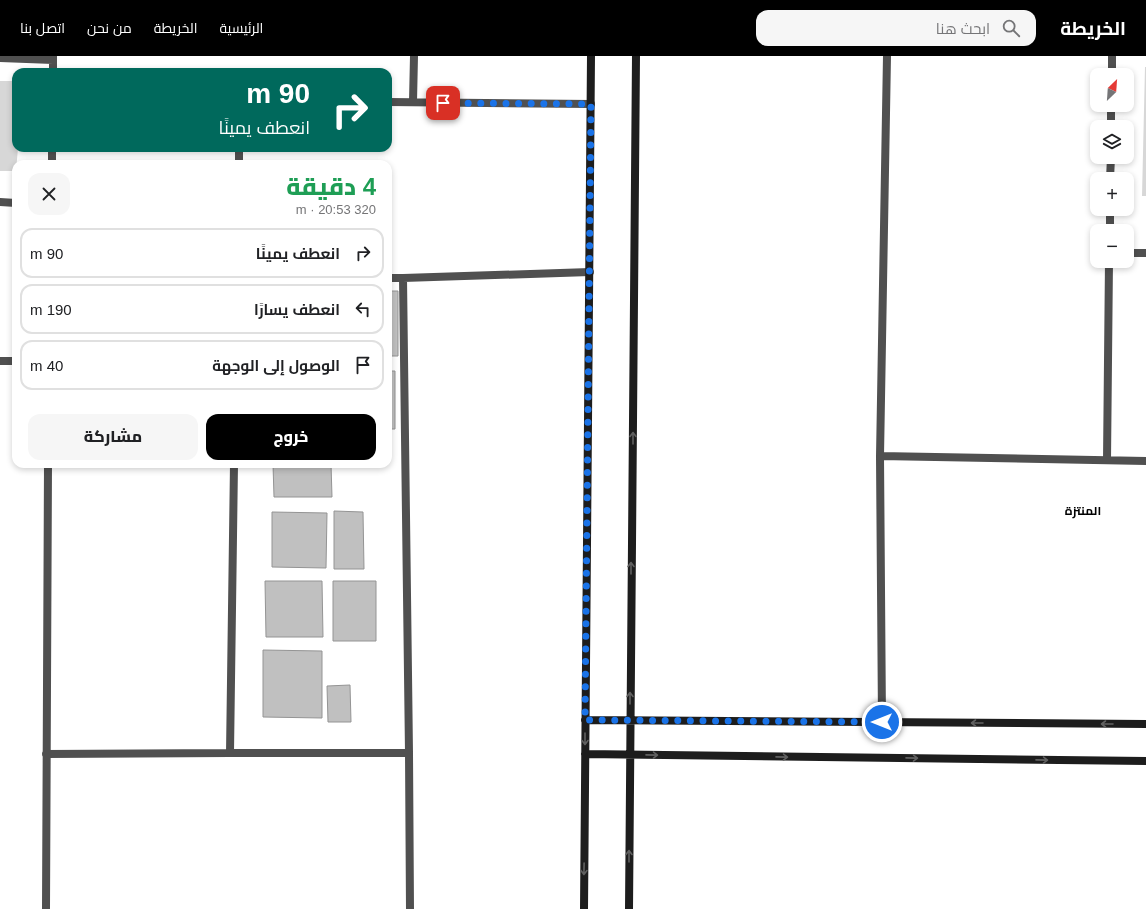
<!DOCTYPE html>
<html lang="ar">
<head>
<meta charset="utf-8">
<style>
  body { margin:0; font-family:Helvetica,Cairo,sans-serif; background:#f6f6f6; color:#202124; direction:rtl; height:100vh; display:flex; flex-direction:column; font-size:15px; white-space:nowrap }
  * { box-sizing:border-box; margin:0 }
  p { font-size:13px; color:#757577 }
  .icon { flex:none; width:22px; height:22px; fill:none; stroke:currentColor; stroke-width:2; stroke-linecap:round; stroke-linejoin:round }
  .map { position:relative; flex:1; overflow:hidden; direction:ltr }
  .side { position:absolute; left:12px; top:104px; width:380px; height:308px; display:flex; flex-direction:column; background:#fff; border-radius:12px; box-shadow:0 2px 6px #0003; direction:rtl }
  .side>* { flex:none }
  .banner { position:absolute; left:12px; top:12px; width:380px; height:84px; border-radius:12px; box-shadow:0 2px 6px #0003; direction:rtl; background:#00695c; color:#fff; overflow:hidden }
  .needle { width:26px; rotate:25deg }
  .buttons { position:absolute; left:1090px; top:12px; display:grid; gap:8px }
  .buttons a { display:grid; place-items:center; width:44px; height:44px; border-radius:8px; background:#fff; box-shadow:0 2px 6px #0003; font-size:20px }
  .pin { position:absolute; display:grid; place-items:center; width:34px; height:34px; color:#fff; margin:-17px; border-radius:8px; box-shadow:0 2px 6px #0006 }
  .me { position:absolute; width:44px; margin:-22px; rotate:270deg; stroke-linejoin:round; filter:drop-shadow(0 0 3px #0008) }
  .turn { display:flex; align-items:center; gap:14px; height:84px; padding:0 16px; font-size:18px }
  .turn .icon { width:52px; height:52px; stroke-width:2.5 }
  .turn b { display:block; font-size:28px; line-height:34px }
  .round { display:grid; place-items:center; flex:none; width:42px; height:42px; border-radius:12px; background:#f6f6f6 }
  .summary { display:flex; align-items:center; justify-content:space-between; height:68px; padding:0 16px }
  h1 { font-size:24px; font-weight:800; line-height:30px; color:#1e9e55 }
  .button { display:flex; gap:8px; margin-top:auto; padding:8px 16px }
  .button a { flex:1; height:46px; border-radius:12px; background:#000; color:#fff; font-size:16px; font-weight:800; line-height:46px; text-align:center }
  .button a+a { background:#f6f6f6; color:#202124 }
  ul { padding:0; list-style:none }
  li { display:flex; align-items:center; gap:12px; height:50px; margin:0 8px 6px; padding:0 8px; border:2px solid #e0e0e0; border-radius:12px }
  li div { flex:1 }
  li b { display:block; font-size:15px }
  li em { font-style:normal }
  header { display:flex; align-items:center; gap:24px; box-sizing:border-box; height:56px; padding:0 20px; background:#000; color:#fff }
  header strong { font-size:19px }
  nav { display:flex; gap:22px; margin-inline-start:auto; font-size:14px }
  .search { width:280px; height:36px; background:#f6f6f6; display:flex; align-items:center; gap:10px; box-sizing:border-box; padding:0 14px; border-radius:12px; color:#757577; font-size:15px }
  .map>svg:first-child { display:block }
  .green { fill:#d7d7d7 }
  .building { fill:#c0c0c0; stroke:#949494 }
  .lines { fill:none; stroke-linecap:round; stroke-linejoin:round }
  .minor { stroke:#505050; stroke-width:8 }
  .secondary { stroke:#1d1d1d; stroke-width:8 }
  .oneway { stroke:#616161 }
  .route { stroke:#1a73e8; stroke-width:7; stroke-dasharray:0 12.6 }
  .labels { text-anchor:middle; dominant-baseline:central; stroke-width:3; stroke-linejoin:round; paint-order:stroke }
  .neighbourhood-label { font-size:12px; font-weight:bold; fill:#000; stroke:#fff }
</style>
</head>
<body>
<header>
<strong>الخريطة</strong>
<div class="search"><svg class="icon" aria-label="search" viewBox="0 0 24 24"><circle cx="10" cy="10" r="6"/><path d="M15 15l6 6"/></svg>ابحث هنا</div>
<nav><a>الرئيسية</a><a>الخريطة</a><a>من نحن</a><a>اتصل بنا</a></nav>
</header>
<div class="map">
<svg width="1146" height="853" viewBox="0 0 1146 853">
  <rect width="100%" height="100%" fill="#fff"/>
  <path class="green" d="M1145 11H1146V140H1142Z
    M0 25H16V92H18L16 115H0Z"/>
  <path class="building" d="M388 235H398V300H388Z
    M388 315H395V373H388Z
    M273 408H331L332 441H274Z
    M334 455 363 456 364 513H334Z
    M272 456 327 457 326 512 272 511Z
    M265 525H322L323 581H266Z
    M333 525H376V585H333Z
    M263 594 322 595V662L263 661Z
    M350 629 351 666H328L327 630Z"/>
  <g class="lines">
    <path class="minor" d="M0 2 53 4
      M53 16V0
      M1112 19V0
      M388 46 591 48
      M413 46 414 0
      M1111 71V49
      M52 108V92
      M239 108V92
      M1110 123 1111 101
      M0 146 16 147
      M1110 175V153
      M1127 197H1146
      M388 222H403
      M0 305H16
      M880 400 1146 405
      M1107 404 1109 205
      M234 408 230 697H409L410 853
      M882 666 880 400 887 0
      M409 697 403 222 590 216
      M46 698 230 697
      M46 853 48 408"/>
    <path class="secondary" d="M585 664 1146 668
      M585 698 1146 705
      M584 853 591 0
      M629 853 636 0"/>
  </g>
  <defs><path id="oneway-shaft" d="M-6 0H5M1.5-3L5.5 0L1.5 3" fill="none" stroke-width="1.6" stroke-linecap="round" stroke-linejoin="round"/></defs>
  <g class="oneway">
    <use href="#oneway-shaft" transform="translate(633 382) rotate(-90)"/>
    <use href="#oneway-shaft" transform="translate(631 512) rotate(-90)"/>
    <use href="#oneway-shaft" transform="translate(630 642) rotate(-90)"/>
    <use href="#oneway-shaft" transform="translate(977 667) rotate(-180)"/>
    <use href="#oneway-shaft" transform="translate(1107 668) rotate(-180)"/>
    <use href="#oneway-shaft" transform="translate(585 683) rotate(90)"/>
    <use href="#oneway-shaft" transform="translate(652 699) rotate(1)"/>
    <use href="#oneway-shaft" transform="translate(782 701) rotate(1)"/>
    <use href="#oneway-shaft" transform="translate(912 702) rotate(1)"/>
    <use href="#oneway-shaft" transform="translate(1042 704) rotate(1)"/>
    <use href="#oneway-shaft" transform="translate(629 800) rotate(-90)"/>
    <use href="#oneway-shaft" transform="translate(584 813) rotate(91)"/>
  </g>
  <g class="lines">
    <path class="route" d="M443 47 591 48 585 664 882 666"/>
  </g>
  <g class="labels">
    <g class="neighbourhood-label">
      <text x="1083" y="455">المنتزة</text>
    </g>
  </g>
</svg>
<div class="buttons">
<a><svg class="needle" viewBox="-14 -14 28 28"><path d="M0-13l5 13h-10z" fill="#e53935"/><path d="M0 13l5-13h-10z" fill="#757577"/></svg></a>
<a><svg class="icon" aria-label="layers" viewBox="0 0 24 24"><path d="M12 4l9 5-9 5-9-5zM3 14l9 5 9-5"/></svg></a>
<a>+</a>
<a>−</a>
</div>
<div class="pin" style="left:443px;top:47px;background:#d93025"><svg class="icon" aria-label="arrive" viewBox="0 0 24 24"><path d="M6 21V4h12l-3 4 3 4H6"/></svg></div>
<svg class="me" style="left:882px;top:666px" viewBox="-20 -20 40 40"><circle r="17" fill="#1a73e8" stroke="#fff" stroke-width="3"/><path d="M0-11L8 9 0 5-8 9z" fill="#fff"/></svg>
<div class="banner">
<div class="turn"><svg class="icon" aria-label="right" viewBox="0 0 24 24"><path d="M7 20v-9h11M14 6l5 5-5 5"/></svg><div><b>90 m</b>انعطف يمينًا</div></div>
</div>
<section class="side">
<div class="summary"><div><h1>4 دقيقة</h1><p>320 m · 20:53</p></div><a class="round"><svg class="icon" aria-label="close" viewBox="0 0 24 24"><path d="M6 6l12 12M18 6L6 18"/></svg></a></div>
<ul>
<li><svg class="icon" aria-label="right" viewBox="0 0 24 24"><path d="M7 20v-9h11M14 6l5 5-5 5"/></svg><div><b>انعطف يمينًا</b></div><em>90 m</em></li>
<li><svg class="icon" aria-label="left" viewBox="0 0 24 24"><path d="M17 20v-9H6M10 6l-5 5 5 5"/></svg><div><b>انعطف يسارًا</b></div><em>190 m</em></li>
<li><svg class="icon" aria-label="arrive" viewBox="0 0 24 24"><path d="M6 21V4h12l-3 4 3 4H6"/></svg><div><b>الوصول إلى الوجهة</b></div><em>40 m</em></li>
</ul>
<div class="button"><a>خروج</a><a>مشاركة</a></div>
</section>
</div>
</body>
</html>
